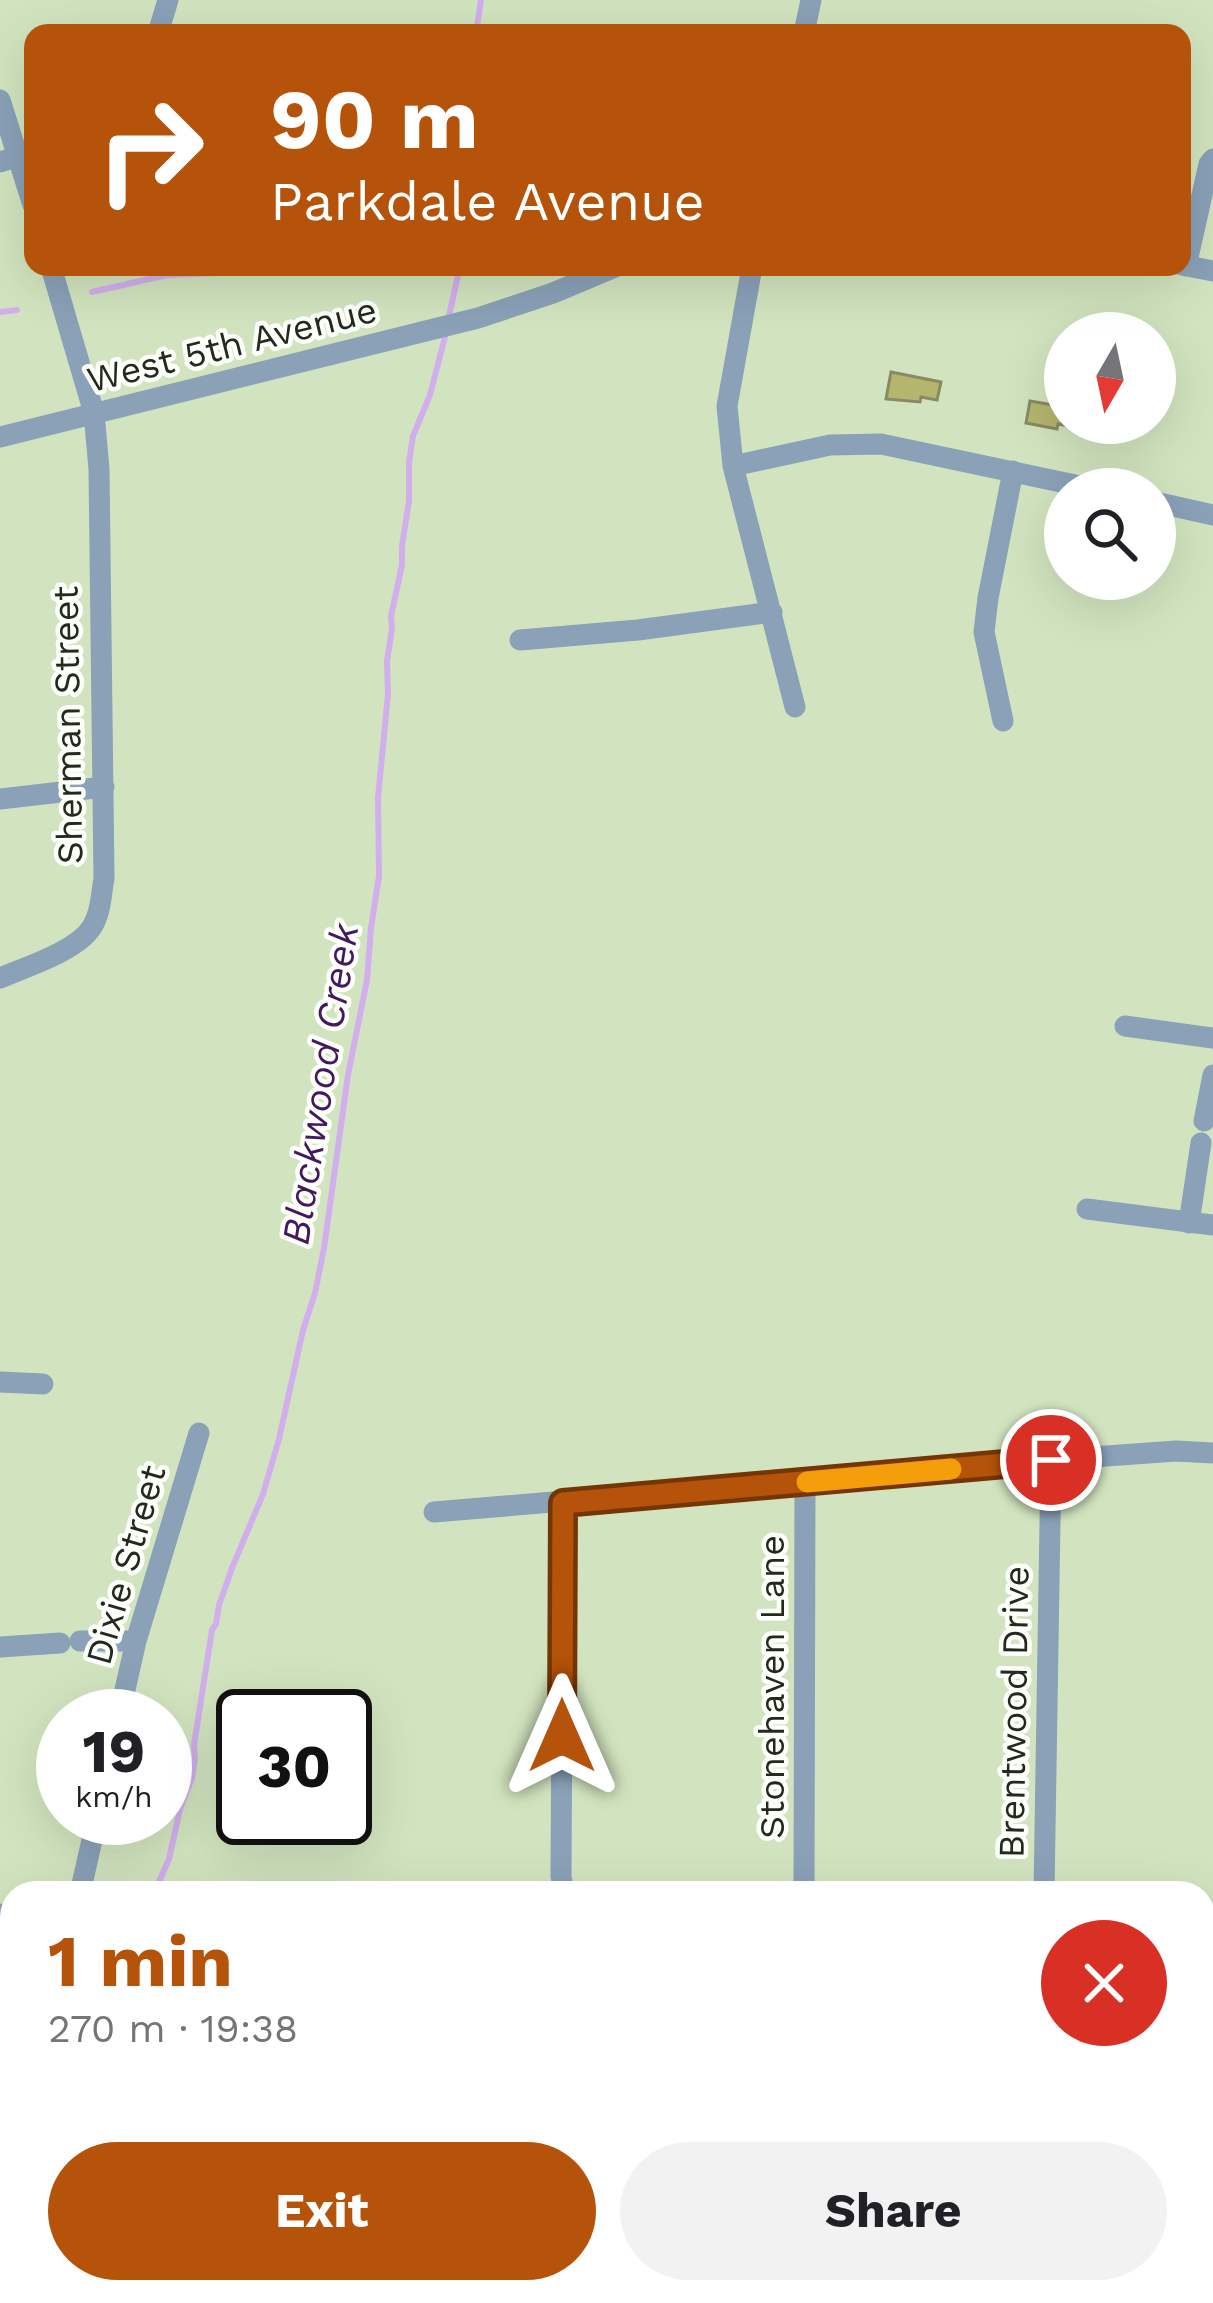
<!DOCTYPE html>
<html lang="en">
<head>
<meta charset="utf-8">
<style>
  body { margin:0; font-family:"Work Sans",sans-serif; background:#f2f2f2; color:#202124; height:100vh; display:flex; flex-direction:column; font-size:45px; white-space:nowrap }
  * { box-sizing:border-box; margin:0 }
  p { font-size:39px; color:#757577 }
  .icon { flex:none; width:66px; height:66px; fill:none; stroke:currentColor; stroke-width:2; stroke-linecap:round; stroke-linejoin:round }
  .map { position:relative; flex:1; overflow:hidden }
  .drawer { position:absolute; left:0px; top:1881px; width:1215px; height:423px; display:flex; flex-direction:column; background:#fff; border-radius:36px 36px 0 0; box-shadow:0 12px 48px #0002 }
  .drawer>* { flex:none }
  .guide { position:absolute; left:24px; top:24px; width:1167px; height:252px; border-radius:24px; box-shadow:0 12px 48px #0002; background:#b45309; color:#fff; overflow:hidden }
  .needle { width:78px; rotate:189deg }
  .controls { position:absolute; left:1044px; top:312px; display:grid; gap:24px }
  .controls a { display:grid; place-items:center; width:132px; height:132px; border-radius:50%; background:#fff; box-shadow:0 12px 48px #0002; font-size:60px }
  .speed { position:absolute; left:36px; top:1689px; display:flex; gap:24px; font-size:60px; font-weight:700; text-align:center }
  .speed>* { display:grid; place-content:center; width:156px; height:156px; border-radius:50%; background:#fff; box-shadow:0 12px 48px #0002; line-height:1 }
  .speed small { font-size:30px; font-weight:400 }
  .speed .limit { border:6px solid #111; border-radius:18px; background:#fff; color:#111 }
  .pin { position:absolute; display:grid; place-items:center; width:102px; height:102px; color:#fff; margin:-51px; border:6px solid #fff; border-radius:50%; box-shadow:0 3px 12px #0007 }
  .me { position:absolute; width:132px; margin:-66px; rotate:0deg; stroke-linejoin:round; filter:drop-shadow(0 0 9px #0008) }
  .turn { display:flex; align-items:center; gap:42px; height:252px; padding:0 48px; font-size:54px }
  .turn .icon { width:156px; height:156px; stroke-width:2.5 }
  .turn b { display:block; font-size:84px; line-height:102px }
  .round { display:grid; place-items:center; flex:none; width:126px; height:126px; border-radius:63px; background:#f2f2f2 }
  .overview { display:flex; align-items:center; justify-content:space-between; height:204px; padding:0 48px }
  h1 { font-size:72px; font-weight:700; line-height:90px; color:#b45309 }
  .action { display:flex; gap:24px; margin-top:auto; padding:24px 48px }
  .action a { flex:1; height:138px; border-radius:72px; background:#b45309; color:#fff; font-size:48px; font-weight:700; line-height:138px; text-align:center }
  .action a+a { background:#f2f2f2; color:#202124 }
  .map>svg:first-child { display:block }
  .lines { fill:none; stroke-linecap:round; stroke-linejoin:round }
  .stream { stroke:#d1afed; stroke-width:6 }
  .building { fill:#b5b66e; stroke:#898a65; stroke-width:3 }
  .minor { stroke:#8aa1b8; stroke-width:21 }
  .route-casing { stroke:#753606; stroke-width:30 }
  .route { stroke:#b45309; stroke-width:21 }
  .slow { stroke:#f59e0b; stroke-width:21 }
  .labels { text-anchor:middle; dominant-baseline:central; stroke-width:9; stroke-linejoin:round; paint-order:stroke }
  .street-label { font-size:36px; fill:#232a1c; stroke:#fdfffb }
  .water-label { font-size:39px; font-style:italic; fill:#44175f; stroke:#fdfffb }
</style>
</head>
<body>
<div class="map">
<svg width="1213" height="2303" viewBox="0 0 1213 2303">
  <rect width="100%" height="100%" fill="#d2e4bf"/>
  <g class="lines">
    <path class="stream" d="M476 33 481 0
      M92 292 167 275 216 273 227 267
      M0 312 17 310
      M448 320 460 267
      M154 1893 169 1859 180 1809 192 1778 195 1758 194 1745 212 1630 216 1624 219 1605 232 1568 263 1494 279 1439 303 1330 315 1293 324 1248 348 1075 367 980 371 928 379 876 378 798 388 694 387 661 392 629 391 616 402 565V546L409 501V462L413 436 430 395 446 333
      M0 2056 12 2053
      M131 2292 133 2303"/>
  </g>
  <path class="building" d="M891 372 941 382 937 400 921 397 920 402 886 399Z
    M1030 401 1065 407V423H1076L1075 427 1058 424 1057 429 1026 423Z"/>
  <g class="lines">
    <path class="minor" d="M158 33 168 0
      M804 33 811 0
      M0 100 33 205
      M0 162 33 152
      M1182 265 1213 271
      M1186 266 1209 164 1213 159
      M752 267 727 406 733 466 795 707
      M0 437 478 318 553 293 615 267
      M733 466 830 445 881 444 1094 489
      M1155 502 1213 515
      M520 640 638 630 772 612
      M1003 721 984 632 988 598 1013 471
      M0 799 104 787
      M0 978C26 967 77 951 92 927 101 913 101 894 104 879L99 469 94 413 51 267
      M1125 1026 1213 1038
      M1204 1121 1213 1075
      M1087 1209 1213 1225
      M1189 1223 1201 1143
      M0 1382 43 1384
      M563 1503 561 1876 564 1893
      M434 1512 1051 1460 1176 1451 1213 1453
      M80 1641H136
      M0 1647 60 1643
      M119 1716 136 1641 199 1433
      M80 1893 97 1818
      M804 1893 805 1482
      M1044 1893 1051 1460
      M0 1914 12 1919
      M1203 1955H1213
      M0 2012 12 1997
      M0 2190 12 2271
      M15 2292 16 2303
      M626 2292 627 2303
      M969 2292 970 2303"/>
  </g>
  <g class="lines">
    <defs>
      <path id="route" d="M562 1736 563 1503 1051 1460"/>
    </defs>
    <use href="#route" class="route-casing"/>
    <use href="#route" class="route"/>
    <path class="slow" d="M807 1482 951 1469"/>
  </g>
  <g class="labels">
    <g class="street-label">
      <text transform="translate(232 345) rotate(-14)">West 5th Avenue</text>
      <text transform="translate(68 725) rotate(-91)">Sherman Street</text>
      <text transform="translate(126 1565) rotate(-74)">Dixie Street</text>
      <text transform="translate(772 1687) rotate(-90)">Stonehaven Lane</text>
      <text transform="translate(1014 1712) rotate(-89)">Brentwood Drive</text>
    </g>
    <g class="water-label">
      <text transform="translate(320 1084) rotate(-81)">Blackwood Creek</text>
    </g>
  </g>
</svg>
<div class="controls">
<a><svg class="needle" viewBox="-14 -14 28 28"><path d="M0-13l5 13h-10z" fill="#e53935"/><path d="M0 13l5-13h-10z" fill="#757577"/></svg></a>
<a><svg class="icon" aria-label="search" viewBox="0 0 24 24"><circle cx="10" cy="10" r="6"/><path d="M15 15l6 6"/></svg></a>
</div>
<div class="speed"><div>19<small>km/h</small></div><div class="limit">30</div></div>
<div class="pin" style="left:1051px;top:1460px;background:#d93025"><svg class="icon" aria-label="arrive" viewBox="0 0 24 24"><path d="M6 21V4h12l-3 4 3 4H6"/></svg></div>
<svg class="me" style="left:562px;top:1736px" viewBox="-20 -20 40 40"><path d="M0-17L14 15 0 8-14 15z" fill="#b45309" stroke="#fff" stroke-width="4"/></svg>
<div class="guide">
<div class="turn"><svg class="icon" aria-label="right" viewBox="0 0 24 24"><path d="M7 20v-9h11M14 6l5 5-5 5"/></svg><div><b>90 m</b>Parkdale Avenue</div></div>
</div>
<section class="drawer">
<div class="overview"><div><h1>1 min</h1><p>270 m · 19:38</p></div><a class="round" style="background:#d93025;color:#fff"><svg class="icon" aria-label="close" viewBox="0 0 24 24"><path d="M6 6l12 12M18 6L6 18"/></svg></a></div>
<div class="action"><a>Exit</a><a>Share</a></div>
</section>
</div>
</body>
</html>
